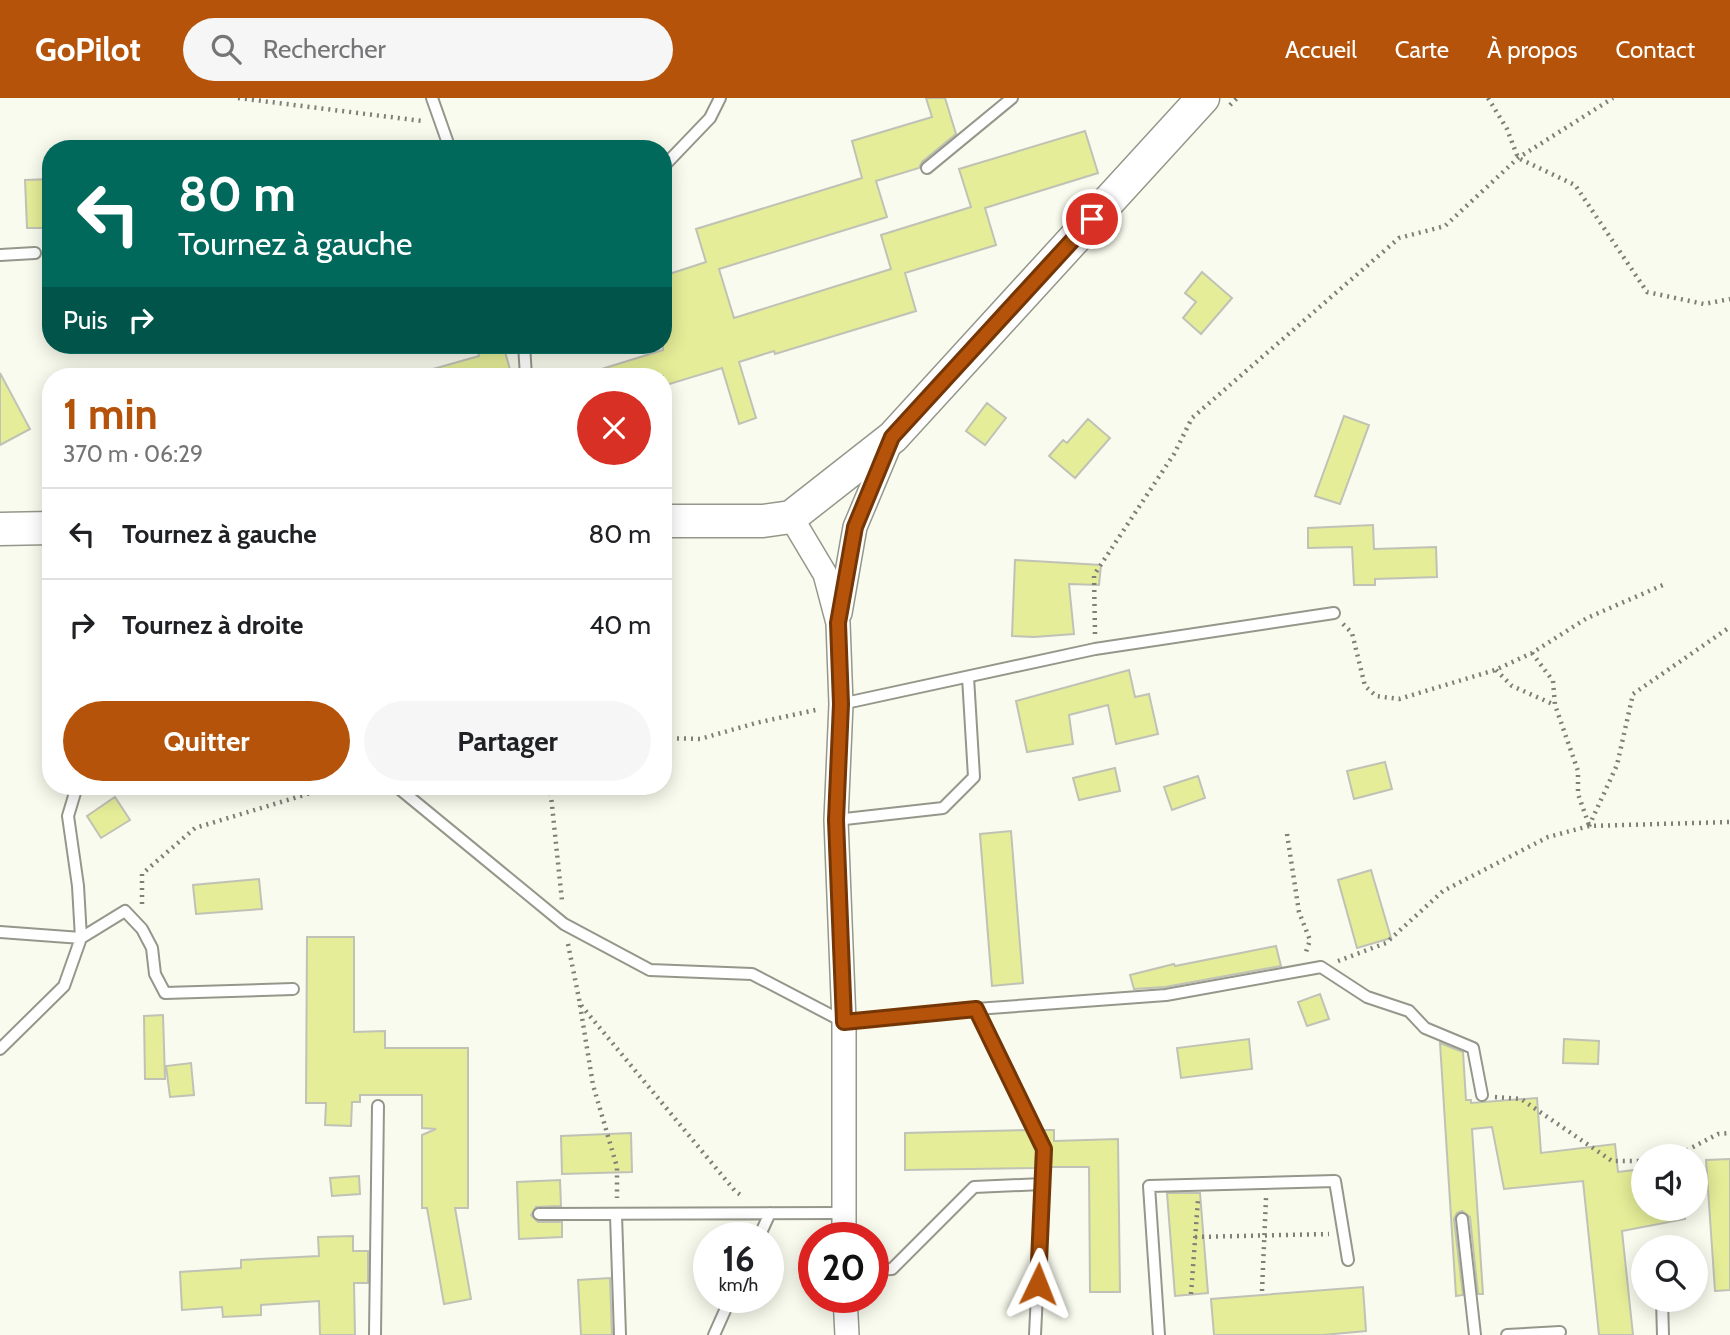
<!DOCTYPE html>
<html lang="fr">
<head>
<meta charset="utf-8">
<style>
  body { margin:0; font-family:Cabin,sans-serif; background:#f6f6f6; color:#202124; height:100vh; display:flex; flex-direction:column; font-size:26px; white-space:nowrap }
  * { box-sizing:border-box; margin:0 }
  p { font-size:23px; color:#757577 }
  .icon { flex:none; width:38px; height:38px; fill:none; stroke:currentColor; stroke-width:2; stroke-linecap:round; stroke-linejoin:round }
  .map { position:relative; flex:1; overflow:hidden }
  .panel { position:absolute; left:42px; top:270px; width:630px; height:427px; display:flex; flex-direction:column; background:#fff; border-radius:28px; box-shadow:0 4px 18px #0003 }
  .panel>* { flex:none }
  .guide { position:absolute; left:42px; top:42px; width:630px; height:214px; border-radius:28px; box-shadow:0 4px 18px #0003; background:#00695c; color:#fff; overflow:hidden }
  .controls { position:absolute; left:1631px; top:1046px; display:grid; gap:14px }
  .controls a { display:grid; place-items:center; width:77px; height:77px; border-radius:50%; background:#fff; box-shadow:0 4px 18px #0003; font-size:35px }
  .speed { position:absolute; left:693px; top:1124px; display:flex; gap:14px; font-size:35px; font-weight:700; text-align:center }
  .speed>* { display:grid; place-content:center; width:91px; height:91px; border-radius:50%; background:#fff; box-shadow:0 4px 18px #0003; line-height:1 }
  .speed small { font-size:18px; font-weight:400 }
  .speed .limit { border:10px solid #d22; background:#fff; color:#111 }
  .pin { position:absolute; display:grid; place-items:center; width:60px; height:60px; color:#fff; margin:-30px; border:4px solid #fff; border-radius:50%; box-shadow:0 2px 7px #0007 }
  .me { position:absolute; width:77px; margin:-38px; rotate:2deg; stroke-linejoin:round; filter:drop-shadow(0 0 5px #0008) }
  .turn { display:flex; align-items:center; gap:24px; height:147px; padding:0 21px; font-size:32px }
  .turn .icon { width:91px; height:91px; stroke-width:2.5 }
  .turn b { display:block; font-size:49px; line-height:60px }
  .then { display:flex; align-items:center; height:66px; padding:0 21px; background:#0003; gap:14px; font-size:26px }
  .round { display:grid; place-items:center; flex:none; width:74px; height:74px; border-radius:37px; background:#f6f6f6 }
  .overview { display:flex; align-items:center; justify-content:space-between; height:119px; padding:0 21px }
  h1 { font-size:42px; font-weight:700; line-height:52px; color:#b45309 }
  .button { display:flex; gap:14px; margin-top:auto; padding:14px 21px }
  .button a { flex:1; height:80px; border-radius:42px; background:#b45309; color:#fff; font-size:28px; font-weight:700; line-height:80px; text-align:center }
  .button a+a { background:#f6f6f6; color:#202124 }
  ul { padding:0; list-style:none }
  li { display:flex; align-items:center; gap:21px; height:91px; padding:0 21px; border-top:2px solid #e0e0e0 }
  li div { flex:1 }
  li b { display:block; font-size:26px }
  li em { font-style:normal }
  header { display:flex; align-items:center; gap:42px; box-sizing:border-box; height:98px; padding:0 35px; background:#b45309; color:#fff }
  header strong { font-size:33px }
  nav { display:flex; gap:38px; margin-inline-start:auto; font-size:24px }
  .search { width:490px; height:63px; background:#f6f6f6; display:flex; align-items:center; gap:18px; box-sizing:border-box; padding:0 24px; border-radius:38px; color:#757577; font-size:26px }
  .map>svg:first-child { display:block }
  .building { fill:#e5ed98; stroke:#c0c2b6; stroke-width:2 }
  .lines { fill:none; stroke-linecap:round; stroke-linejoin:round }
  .lane-casing { stroke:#95978b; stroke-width:14 }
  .street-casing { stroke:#95978b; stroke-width:26 }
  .secondary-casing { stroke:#95978b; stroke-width:35 }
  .path { stroke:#7f7f77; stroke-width:4.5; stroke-dasharray:2 5; stroke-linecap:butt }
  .lane { stroke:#fff; stroke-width:10 }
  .street { stroke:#fff; stroke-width:23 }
  .secondary { stroke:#fff; stroke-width:32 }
  .route-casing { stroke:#753606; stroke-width:18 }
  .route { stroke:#b45309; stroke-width:12 }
</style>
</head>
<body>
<header>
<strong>GoPilot</strong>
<div class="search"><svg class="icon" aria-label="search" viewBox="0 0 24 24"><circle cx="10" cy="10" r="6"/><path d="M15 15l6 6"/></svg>Rechercher</div>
<nav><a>Accueil</a><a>Carte</a><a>À propos</a><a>Contact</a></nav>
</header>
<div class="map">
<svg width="1730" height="1237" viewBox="0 0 1730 1237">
  <rect width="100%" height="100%" fill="#f9fbee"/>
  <path class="building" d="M926 0H945L956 36 922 64 919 70 876 83 887 119 719 171 734 220 891 171 881 137 971 109 959 71 1085 33 1098 75 985 110 996 147 905 175 916 213 775 256 774 253 739 264 756 320 739 326 722 270 663 288V278H593L592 274 663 252V178L706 164 696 131 862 80 852 43 932 19Z
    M51 81V130H27L25 82Z
    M1202 174 1232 200 1201 236 1183 220 1196 204 1185 195Z
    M476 247H503L512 278H427L426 273 479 258Z
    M0 275 30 331 0 347Z
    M987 305 1006 320 985 347 966 333Z
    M1344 318 1369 327 1340 406 1315 398Z
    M1088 321 1110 340 1075 380 1049 358 1063 342 1067 345Z
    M1373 427 1374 451 1436 449 1437 479 1375 481V487H1354L1352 449 1308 450V430Z
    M1015 462 1101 467 1099 487 1069 486 1074 536 1034 539 1012 538Z
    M1129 572 1135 599 1149 596 1158 636 1116 646 1108 607 1069 617 1073 646 1027 654 1016 603Z
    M1385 664 1392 691 1354 701 1347 673Z
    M1115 670 1120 693 1079 702 1073 680Z
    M1198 678 1205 700 1172 712 1164 689Z
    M115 699 130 722 101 740 87 718Z
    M1011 733 1023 885 992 888 980 736Z
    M1371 772 1391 840 1357 850 1338 782Z
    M259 781 262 811 196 816 193 787Z
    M307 839H354V934L385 933V950H468V1110H455L471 1201 444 1206 427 1110H422V1037L436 1031 422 1030V997H360V1004H352L351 1028 325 1027 326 1005H306Z
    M1276 848 1281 868 1165 889 1134 891 1130 877 1174 866 1175 868Z
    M1320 896 1329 921 1307 928 1298 904Z
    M163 917 165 981H145L144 918Z
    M1249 941 1252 971 1181 980 1177 950Z
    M1564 941 1599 943 1598 966 1563 965Z
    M1440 945 1463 954 1466 1002H1471V1005L1537 1000 1541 1055 1615 1046 1618 1074 1643 1071V1111H1685V1121L1622 1133 1633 1237H1599L1583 1083 1504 1091 1492 1029 1472 1031 1483 1196H1478L1470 1119 1462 1113 1457 1115 1454 1121 1463 1197 1456 1198Z
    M191 965 194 997 170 999 166 968Z
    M1026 1032 1036 1053 1035 1070 905 1072V1035Z
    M1044 1032H1054V1043L1118 1041 1120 1194H1090L1089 1069H1051L1052 1051Z
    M631 1035 632 1074 562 1076 561 1038Z
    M1730 1061V1192L1715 1193 1706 1062Z
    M359 1078 360 1096 332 1098 330 1080Z
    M560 1082 561 1108 536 1109 531 1117 538 1124H562V1139L519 1141 517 1084Z
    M1167 1095H1200L1208 1195 1175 1198Z
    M353 1138V1153H368V1185H354L355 1237H320L319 1203 261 1207V1217L223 1219 222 1209 182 1212 180 1174 241 1170V1162L319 1158 318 1139Z
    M610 1180 612 1237H581L578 1182Z
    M1363 1189 1366 1233 1323 1237H1214L1211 1201Z"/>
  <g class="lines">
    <defs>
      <path id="lane" d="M432 0 450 51
        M663 69 710 20 720 0
        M927 70 1012 0
        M0 157 35 155
        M524 247 526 278
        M841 606 1095 551 1334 515
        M396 688 564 826 650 872 752 876 844 924 976 911 1166 897 1321 869 1367 899 1409 913 1425 930 1473 950 1482 997
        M836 722 943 710 974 679 968 579
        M0 834 81 840 125 813 142 831 152 850 155 876 165 895 293 891
        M976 911 1044 1051 1035 1237
        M0 951 64 888 81 840 78 788 68 718 77 688
        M539 1116 843 1115
        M616 1117 620 1237
        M1462 1121 1475 1237
        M759 1139 770 1115
        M873 1172 892 1171 974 1089 1042 1086
        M1662 1202 1663 1237
        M375 1237 378 1008
        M714 1237 731 1199
        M1159 1237 1149 1088 1335 1083 1348 1162
        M1507 1237 1560 1234"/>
      <path id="street" d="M791 419 825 476 838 525 841 606 836 722 844 924V1139
        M840 515 855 429 892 341
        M845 1199 847 1237"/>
      <path id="secondary" d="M663 423H763L791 419 893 339 1203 0
        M0 431 51 430"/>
    </defs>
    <use href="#lane" class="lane-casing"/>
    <use href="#street" class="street-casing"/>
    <use href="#secondary" class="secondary-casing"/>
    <path class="path" d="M238 0 422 23
      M1488 0 1507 31 1518 60 1575 87 1647 194 1704 206 1730 201
      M1230 7 1237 0
      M1343 526 1352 535 1365 588 1376 598 1399 601 1495 572 1532 555 1587 520 1663 487
      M1095 536 1094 477 1174 356 1192 320 1399 140 1445 128 1518 60 1613 0
      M1532 555 1553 583 1555 607 1578 673V696L1589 727
      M1496 572 1512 588 1555 607
      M663 640 700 641 756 625 820 611
      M550 688 562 803
      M1589 728 1617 667 1633 596 1730 529
      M1287 736 1299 814 1310 842 1306 854
      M142 806V776L195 730 334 688
      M568 846 580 906 735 1093 742 1098
      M1338 863 1386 845 1443 793 1548 739 1589 728 1730 724
      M580 907 593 987 617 1069V1100
      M1495 999 1521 1001 1612 1063H1643
      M1674 1059 1718 1036 1730 1035
      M1195 1139 1329 1136
      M1262 1193 1266 1100
      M1191 1196 1198 1102"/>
    <use href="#lane" class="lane"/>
    <use href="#street" class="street"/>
    <use href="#secondary" class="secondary"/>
  </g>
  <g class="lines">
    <defs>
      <path id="route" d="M1038 1186 1044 1051 976 911 844 924 836 722 841 606 838 525 855 429 892 339 1092 121"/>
    </defs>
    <use href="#route" class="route-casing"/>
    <use href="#route" class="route"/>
  </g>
</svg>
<div class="controls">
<a><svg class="icon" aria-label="sound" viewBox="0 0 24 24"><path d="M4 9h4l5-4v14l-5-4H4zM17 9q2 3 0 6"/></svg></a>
<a><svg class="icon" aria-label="search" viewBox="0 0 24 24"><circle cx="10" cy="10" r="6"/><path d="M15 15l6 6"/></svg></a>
</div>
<div class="speed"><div>16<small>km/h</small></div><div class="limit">20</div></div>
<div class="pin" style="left:1092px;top:121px;background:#d93025"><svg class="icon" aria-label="arrive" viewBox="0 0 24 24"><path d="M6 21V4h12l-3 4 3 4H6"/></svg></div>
<svg class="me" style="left:1038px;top:1186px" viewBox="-20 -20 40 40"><path d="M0-17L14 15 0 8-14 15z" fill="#b45309" stroke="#fff" stroke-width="4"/></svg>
<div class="guide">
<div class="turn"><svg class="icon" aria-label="left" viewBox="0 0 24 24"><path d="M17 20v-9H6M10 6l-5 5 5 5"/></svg><div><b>80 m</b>Tournez à gauche</div></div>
<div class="then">Puis<svg class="icon" aria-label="right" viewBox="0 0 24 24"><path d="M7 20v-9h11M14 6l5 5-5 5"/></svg></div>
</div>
<section class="panel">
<div class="overview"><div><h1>1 min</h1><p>370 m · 06:29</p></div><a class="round" style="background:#d93025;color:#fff"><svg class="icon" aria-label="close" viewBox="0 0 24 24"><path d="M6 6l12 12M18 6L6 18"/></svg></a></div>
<ul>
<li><svg class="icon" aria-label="left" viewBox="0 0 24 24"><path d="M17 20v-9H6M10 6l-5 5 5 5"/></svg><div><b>Tournez à gauche</b></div><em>80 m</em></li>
<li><svg class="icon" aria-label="right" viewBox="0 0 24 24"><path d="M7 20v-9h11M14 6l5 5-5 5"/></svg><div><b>Tournez à droite</b></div><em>40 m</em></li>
</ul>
<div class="button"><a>Quitter</a><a>Partager</a></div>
</section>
</div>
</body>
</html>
